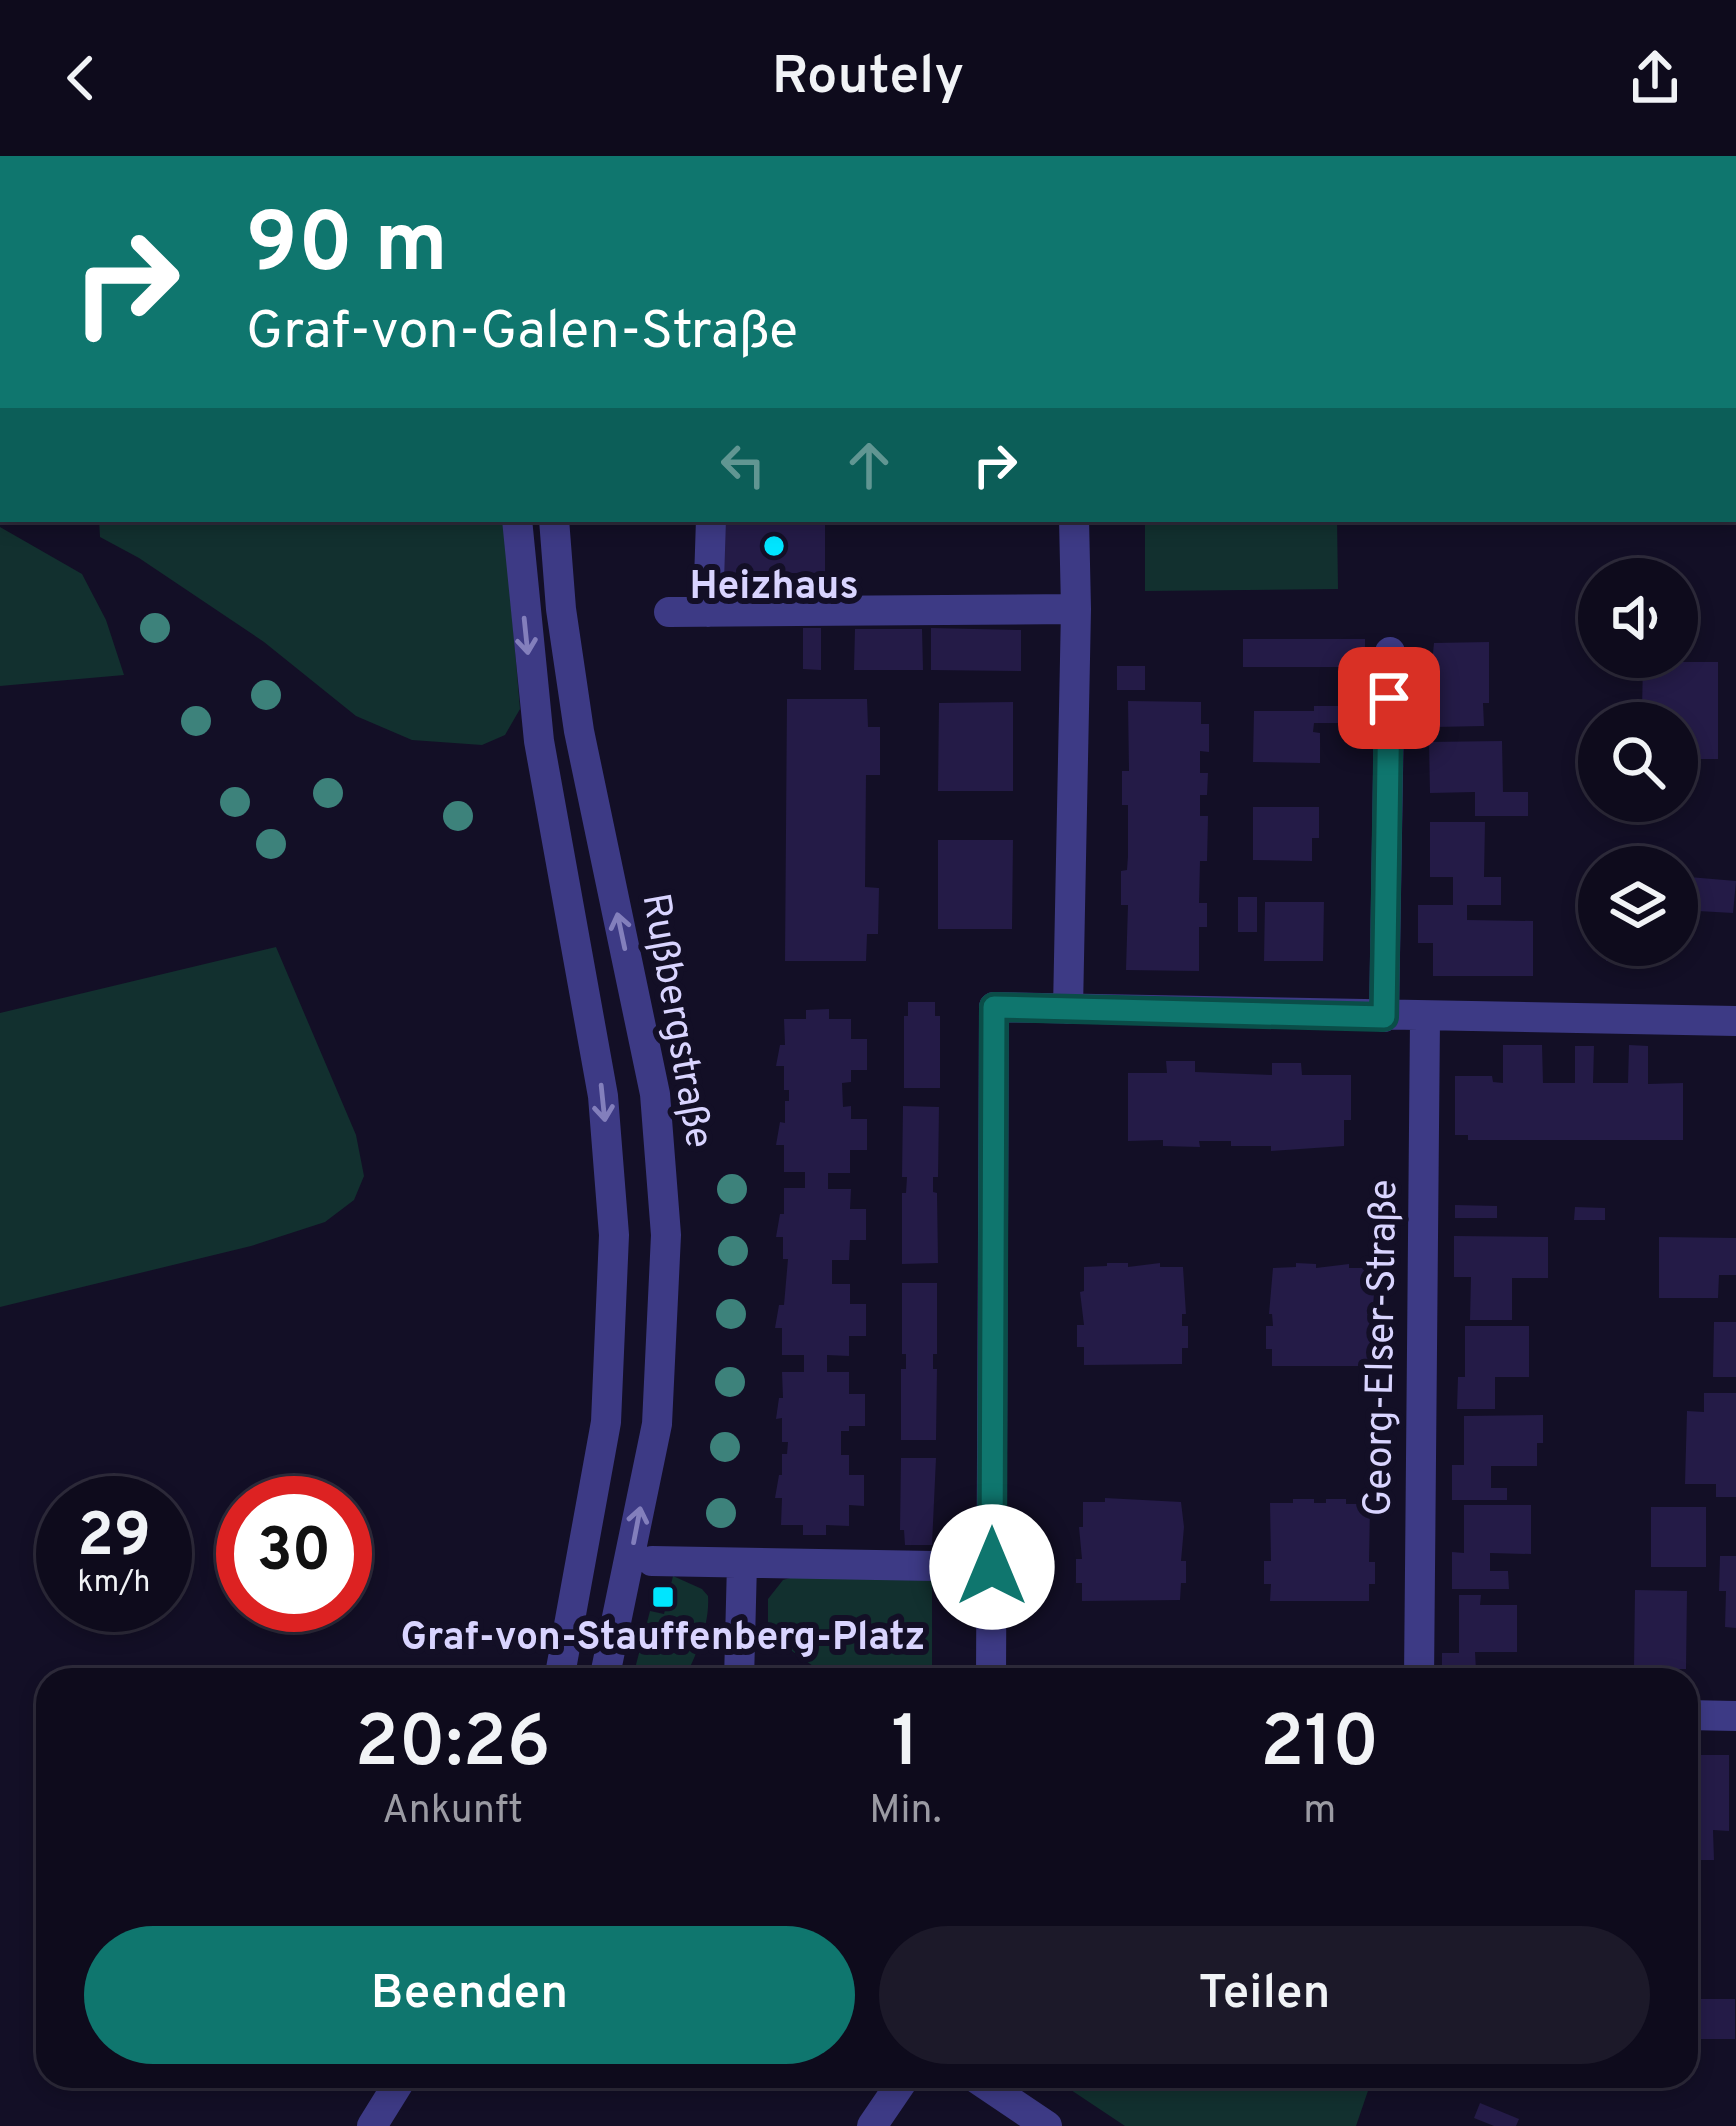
<!DOCTYPE html>
<html lang="de">
<head>
<meta charset="utf-8">
<style>
  body { margin:0; font-family:Overpass,sans-serif; background:#1c1929; color:#f1f3f6; height:100vh; display:flex; flex-direction:column; font-size:45px; white-space:nowrap }
  * { box-sizing:border-box; margin:0 }
  p { font-size:39px; color:#9b9ba3 }
  .icon { flex:none; width:66px; height:66px; fill:none; stroke:currentColor; stroke-width:2; stroke-linecap:round; stroke-linejoin:round }
  .map { position:relative; flex:1; overflow:hidden }
  .side { position:absolute; left:36px; top:1512px; width:1662px; height:420px; display:flex; flex-direction:column; background:#0e0b1c; border-radius:36px; box-shadow:0 6px 18px #0003,0 0 0 3px #2e2b3b }
  .side>* { flex:none }
  .hud { position:absolute; left:0px; top:0px; width:1737px; height:366px; box-shadow:0 6px 18px #0003,0 0 0 3px #2e2b3b; background:#0f766e; color:#fff; overflow:hidden }
  .buttons { position:absolute; left:1578px; top:402px; display:grid; gap:24px }
  .buttons a { display:grid; place-items:center; width:120px; height:120px; border-radius:50%; background:#0e0b1c; box-shadow:0 6px 18px #0003,0 0 0 3px #2e2b3b; font-size:60px }
  .speed { position:absolute; left:36px; top:1320px; display:flex; gap:24px; font-size:60px; font-weight:700; text-align:center }
  .speed>* { display:grid; place-content:center; width:156px; height:156px; border-radius:50%; background:#0e0b1c; box-shadow:0 6px 18px #0003,0 0 0 3px #2e2b3b; line-height:1 }
  .speed small { font-size:30px; font-weight:400 }
  .speed .limit { border:18px solid #d22; background:#fff; color:#111 }
  .pin { position:absolute; display:grid; place-items:center; width:102px; height:102px; color:#fff; margin:-51px; border-radius:24px; box-shadow:0 6px 18px #0006 }
  .me { position:absolute; width:132px; margin:-66px; rotate:0deg; stroke-linejoin:round; filter:drop-shadow(0 0 9px #0008) }
  .turn { display:flex; align-items:center; gap:42px; height:252px; padding:0 48px; font-size:54px }
  .turn .icon { width:156px; height:156px; stroke-width:2.5 }
  .turn b { display:block; font-size:84px; line-height:102px }
  .lanes { display:flex; align-items:center; height:114px; padding:0 48px; background:#0003; justify-content:center; gap:60px; direction:ltr }
  .lanes .off { opacity:.35 }
  .eta { display:flex; justify-content:space-evenly; align-items:center; height:204px; text-align:center }
  .eta b { font-size:72px; font-weight:600; line-height:84px }
  .action { display:flex; gap:24px; margin-top:auto; padding:24px 48px }
  .action a { flex:1; height:138px; border-radius:72px; background:#0f766e; color:#fff; font-size:48px; font-weight:600; line-height:138px; text-align:center }
  .action a+a { background:#1c1929; color:#f1f3f6 }
  header { display:flex; justify-content:space-between; align-items:center; height:156px; padding:0 48px; background:#0e0b1c; font-size:54px; font-weight:600 }
  .map>svg:first-child { display:block }
  .green { fill:#12302f }
  .building { fill:#241b47 }
  .lines { fill:none; stroke-linecap:round; stroke-linejoin:round }
  .minor { stroke:#3d3a85; stroke-width:30 }
  .tree { fill:#3d827b }
  .oneway { stroke:#837fbc }
  .route-casing { stroke:#0a4d48; stroke-width:30 }
  .route { stroke:#0f766e; stroke-width:21 }
  .poi-dot { fill:#00e5ff; stroke:#130f26; stroke-width:4.5 }
  .labels { text-anchor:middle; dominant-baseline:central; stroke-width:12; stroke-linejoin:round; paint-order:stroke }
  .poi-label { font-size:39px; font-weight:bold; fill:#d9d4ff; stroke:#130f26 }
  .street-label { font-size:39px; fill:#d9d4ff; stroke:#130f26 }
</style>
</head>
<body>
<header><svg class="icon" aria-label="back" viewBox="0 0 24 24"><path d="M15 5l-7 7 7 7"/></svg>Routely<svg class="icon" aria-label="share" viewBox="0 0 24 24"><path d="M12 15V3M7 8l5-5 5 5M5 13v7h14v-7"/></svg></header>
<div class="map">
<svg width="1736" height="1970" viewBox="0 0 1736 1970">
  <rect width="100%" height="100%" fill="#130f26"/>
  <path class="green" d="M70 0H431L432 3H70Z
    M99 363H504L520 553 505 579 482 589 412 584 356 560 264 486 139 402 100 381Z
    M1145 363H1337L1338 433 1145 435Z
    M0 371 82 418 106 464 124 519 0 530Z
    M276 791 356 979 364 1020 354 1044 325 1066 251 1090 0 1151V857Z
    M800 1419 963 1425 932 1426V1524H837L824 1518 781 1487 768 1469V1443L783 1424Z
    M673 1420 702 1433 708 1440C710 1469 696 1499 684 1524H632L650 1455 664 1458Z
    M1050 1920H1373L1356 1970H1125Z"/>
  <path class="building" d="M723 363H825V417H722Z
    M803 472H821V514L803 513Z
    M931 472 1021 474V515L931 514Z
    M855 473H922L923 514H854Z
    M1243 483H1365V511H1243Z
    M1489 486V547H1483L1484 570 1435 571V527H1430L1434 487Z
    M1643 506H1718V603H1677V567H1664L1665 554 1642 553Z
    M1117 510H1145V534H1117Z
    M787 543H867L868 571H880V619H866L865 731 879 732 878 778H867L866 805H785Z
    M1128 545 1201 546V568H1209V596L1200 595V617H1208L1207 639H1200V660H1208L1207 705H1200L1199 747H1207V771H1199V815L1126 814 1128 749H1121V715L1127 714 1128 700V649H1122V615H1129Z
    M1013 546V635H938L939 547Z
    M1314 550H1350V567H1314L1313 576 1320 577V607L1253 606 1254 555H1314Z
    M1502 585 1503 636H1528V660H1475V636L1430 637 1429 586Z
    M1253 651H1319V682H1312V705L1253 704Z
    M1430 666H1485L1484 721H1501V749H1467V764L1533 765V820H1433V787H1418V749H1453V721H1430Z
    M938 684H1013L1012 773H938Z
    M1689 721 1736 725 1733 757 1698 755Z
    M1238 741H1257V776H1238Z
    M1265 746H1324L1323 805H1264Z
    M1606 789H1656V806L1606 805Z
    M908 846H935V860H940V932H904V860H908Z
    M829 853V863H851V883H867V914H851V926L842 927 843 951 851 950V963H867V994H850V1017H828V1033H851L850 1053H866V1084H850L849 1104H832V1128H850V1148H866V1180H849V1200L827 1199V1216H849V1238H865V1270H849V1275H841V1299H849V1319H864V1350L849 1349V1370L826 1369V1379H803V1369H781L782 1342H775L779 1319H782V1298H787L788 1286H782V1262L776 1263 779 1242H783L782 1216H804V1199H782V1172H775L779 1149H784L788 1103H783V1081H776L780 1058H784V1032H805V1016H784V989H776L780 966 785 967V945H789V934H784V910H776L780 889H785L784 863H806V854Z
    M1503 889H1542L1543 927H1575V890H1594L1593 927H1628L1629 889 1648 890V928L1683 927V984H1468V979H1455V920H1492L1493 926 1503 927Z
    M1166 905H1195V916L1272 919V907H1301L1302 919H1351V964H1344V990L1271 995V990H1231V985H1199L1200 991 1163 990V984L1128 985V917H1167Z
    M903 950 939 951 938 1021H933V1036L937 1037 938 1107 902 1108V1037H906L907 1021H902Z
    M1455 1049 1497 1050V1062H1455Z
    M1575 1051 1605 1052V1064H1574Z
    M1454 1080 1548 1081V1122H1512V1164H1470L1471 1121H1454Z
    M1659 1081 1736 1082V1119H1719L1718 1142H1659Z
    M1107 1107H1128V1111L1160 1107V1111H1183L1186 1158H1182V1170H1188V1192H1182V1208L1084 1209V1191H1077V1169H1084L1080 1136 1084 1135V1111L1107 1110Z
    M1296 1107 1316 1108V1112L1349 1108V1112H1371L1374 1138 1371 1171H1376V1194L1370 1193 1371 1210H1272V1193H1266V1170H1273L1272 1158H1269L1273 1112 1296 1111Z
    M902 1127H937V1198H933V1213H937L936 1284H901V1213H906V1198H902Z
    M1714 1166H1736V1221H1713Z
    M1465 1170H1529V1221H1495V1253H1457L1458 1221H1465Z
    M1704 1237H1736V1341H1716V1328H1685L1687 1255 1704 1256Z
    M1543 1259V1287H1537V1310H1491V1332H1507V1344H1452V1309H1464V1260Z
    M901 1302H936L932 1389H905L904 1374H900Z
    M1105 1342 1181 1346 1184 1371 1181 1405H1186V1427H1181L1180 1444 1082 1445V1427H1076V1403H1082L1079 1371H1083V1346H1105Z
    M1293 1343H1314V1347H1326V1343H1346V1348H1370L1369 1406H1375V1428H1369V1445H1270L1271 1428H1264V1405H1271L1270 1347H1293Z
    M1464 1349H1531V1398L1490 1397V1415H1508L1509 1433H1452V1396L1464 1397Z
    M1651 1351H1706V1411H1651Z
    M1720 1400H1736V1472L1725 1471 1726 1435H1719Z
    M1635 1434 1687 1435 1686 1513H1634Z
    M1459 1439H1481L1480 1449H1517V1496H1475L1476 1514H1442V1497H1459Z
    M1693 1599H1729V1675L1713 1674 1714 1704H1686V1635H1693Z
    M1686 1843H1735V1883H1697L1698 1912H1686Z
    M1480 1947 1519 1963 1516 1970H1494L1474 1962Z"/>
  <g class="lines">
    <path class="minor" d="M458 0 459 3
      M1140 0V3
      M1624 0V3
      M610 3 611 0
      M1089 3V0
      M517 363 539 585 603 940 614 1079 606 1266 559 1524
      M554 363 561 453 579 575 655 938 666 1079 657 1268 604 1524
      M669 456 1076 453
      M708 456 711 363
      M1068 853 1076 453 1074 363
      M1384 861 1390 496
      M652 1405 991 1411
      M739 1524 742 1407
      M991 1524 994 851 1736 865
      M1419 1524 1425 862
      M1686 1559 1736 1560
      M973 1920 1047 1970
      M372 1970 403 1920
      M872 1970 906 1920"/>
  </g>
  <g class="tree">
    <circle cx="155" cy="472" r="15"/>
    <circle cx="266" cy="539" r="15"/>
    <circle cx="196" cy="565" r="15"/>
    <circle cx="328" cy="637" r="15"/>
    <circle cx="235" cy="646" r="15"/>
    <circle cx="458" cy="660" r="15"/>
    <circle cx="271" cy="688" r="15"/>
    <circle cx="732" cy="1033" r="15"/>
    <circle cx="733" cy="1095" r="15"/>
    <circle cx="731" cy="1158" r="15"/>
    <circle cx="730" cy="1226" r="15"/>
    <circle cx="725" cy="1291" r="15"/>
    <circle cx="721" cy="1357" r="15"/>
  </g>
  <defs><path id="oneway-shaft" d="M-6 0H5M1.5-3L5.5 0L1.5 3" fill="none" stroke-width="1.6" stroke-linecap="round" stroke-linejoin="round" transform="scale(3)"/></defs>
  <g class="oneway">
    <use href="#oneway-shaft" transform="translate(526 480) rotate(84)"/>
    <use href="#oneway-shaft" transform="translate(621 775) rotate(-102)"/>
    <use href="#oneway-shaft" transform="translate(603 947) rotate(84)"/>
    <use href="#oneway-shaft" transform="translate(637 1369) rotate(-79)"/>
  </g>
  <g class="lines">
    <defs>
      <path id="route" d="M992 1411 994 851 1384 861 1389 542"/>
    </defs>
    <use href="#route" class="route-casing"/>
    <use href="#route" class="route"/>
  </g>
  <g class="poi-dot">
    <circle cx="774" cy="390" r="12"/>
    <rect x="651" y="1429" width="24" height="24" rx="6"/>
  </g>
  <g class="labels">
    <g class="poi-label">
      <text x="774" y="432">Heizhaus</text>
      <text x="663" y="1483">Graf-von-Stauffenberg-Platz</text>
    </g>
    <g class="street-label">
      <text transform="translate(675 865) rotate(80)">Rußbergstraße</text>
      <text transform="translate(1383 1192) rotate(-89)">Georg-Elser-Straße</text>
    </g>
  </g>
</svg>
<div class="buttons">
<a><svg class="icon" aria-label="sound" viewBox="0 0 24 24"><path d="M4 9h4l5-4v14l-5-4H4zM17 9q2 3 0 6"/></svg></a>
<a><svg class="icon" aria-label="search" viewBox="0 0 24 24"><circle cx="10" cy="10" r="6"/><path d="M15 15l6 6"/></svg></a>
<a><svg class="icon" aria-label="layers" viewBox="0 0 24 24"><path d="M12 4l9 5-9 5-9-5zM3 14l9 5 9-5"/></svg></a>
</div>
<div class="speed"><div>29<small>km/h</small></div><div class="limit">30</div></div>
<div class="pin" style="left:1389px;top:542px;background:#d93025"><svg class="icon" aria-label="arrive" viewBox="0 0 24 24"><path d="M6 21V4h12l-3 4 3 4H6"/></svg></div>
<svg class="me" style="left:992px;top:1411px" viewBox="-20 -20 40 40"><circle r="19" fill="#fff"/><path d="M0-13L10 11 0 6-10 11z" fill="#0f766e"/></svg>
<div class="hud">
<div class="turn"><svg class="icon" aria-label="right" viewBox="0 0 24 24"><path d="M7 20v-9h11M14 6l5 5-5 5"/></svg><div><b>90 m</b>Graf-von-Galen-Straße</div></div>
<div class="lanes"><svg class="icon off" aria-label="left" viewBox="0 0 24 24"><path d="M17 20v-9H6M10 6l-5 5 5 5"/></svg><svg class="icon off" aria-label="ahead" viewBox="0 0 24 24"><path d="M12 20V5M6 11l6-6 6 6"/></svg><svg class="icon" aria-label="right" viewBox="0 0 24 24"><path d="M7 20v-9h11M14 6l5 5-5 5"/></svg></div>
</div>
<section class="side">
<div class="eta">
<div><b>20:26</b><p>Ankunft</p></div>
<div><b>1</b><p>Min.</p></div>
<div><b>210</b><p>m</p></div>
</div>
<div class="action"><a>Beenden</a><a>Teilen</a></div>
</section>
</div>
</body>
</html>
